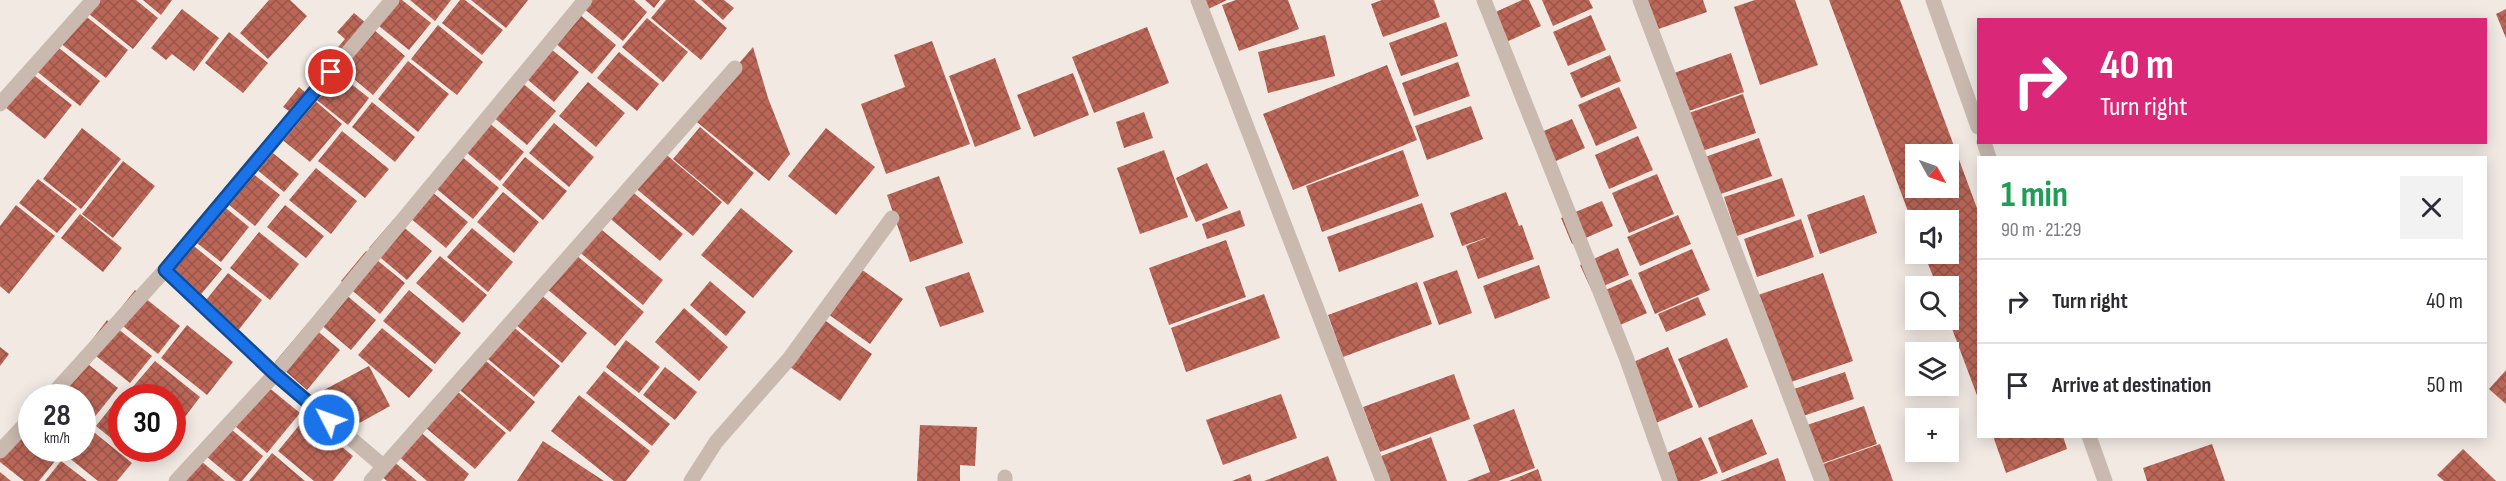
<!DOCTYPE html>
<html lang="en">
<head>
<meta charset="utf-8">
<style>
  body { margin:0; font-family:"Sofia Sans Condensed",sans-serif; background:#f2f2f3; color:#2b2b33; height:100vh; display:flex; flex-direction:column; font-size:22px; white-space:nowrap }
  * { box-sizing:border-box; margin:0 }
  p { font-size:20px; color:#7c7c81 }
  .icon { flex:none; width:33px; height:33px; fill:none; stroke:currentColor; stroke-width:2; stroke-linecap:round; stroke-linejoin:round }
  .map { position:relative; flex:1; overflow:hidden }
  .sheet { position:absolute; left:1977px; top:156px; width:510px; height:282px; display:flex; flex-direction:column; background:#fff; border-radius:0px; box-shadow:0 3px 15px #0003 }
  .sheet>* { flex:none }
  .guide { position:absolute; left:1977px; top:18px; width:510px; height:126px; border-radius:0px; box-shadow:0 3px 15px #0003; background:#db2777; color:#fff; overflow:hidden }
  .needle { width:39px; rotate:130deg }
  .tools { position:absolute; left:1905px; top:144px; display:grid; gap:12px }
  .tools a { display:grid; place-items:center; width:54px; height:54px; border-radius:0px; background:#fff; box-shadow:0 3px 15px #0003; font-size:30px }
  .speed { position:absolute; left:18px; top:384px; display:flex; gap:12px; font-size:30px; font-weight:700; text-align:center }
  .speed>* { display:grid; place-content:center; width:78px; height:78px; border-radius:50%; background:#fff; box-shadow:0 3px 15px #0003; line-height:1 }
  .speed small { font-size:15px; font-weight:400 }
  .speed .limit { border:9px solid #d22; background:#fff; color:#111 }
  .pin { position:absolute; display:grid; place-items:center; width:51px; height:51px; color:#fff; margin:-26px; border:3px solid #fff; border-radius:50%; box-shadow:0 2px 6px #0007 }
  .me { position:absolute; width:66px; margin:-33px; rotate:311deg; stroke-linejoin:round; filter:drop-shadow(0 0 4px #0008) }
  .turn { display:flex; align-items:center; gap:21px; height:126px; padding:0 24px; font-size:27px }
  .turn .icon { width:78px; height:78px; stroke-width:2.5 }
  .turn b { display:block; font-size:42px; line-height:51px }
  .round { display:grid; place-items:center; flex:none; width:63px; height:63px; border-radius:0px; background:#f2f2f3 }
  .head { display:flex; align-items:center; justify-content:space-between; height:102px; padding:0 24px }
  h1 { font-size:36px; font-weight:700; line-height:45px; color:#1e9e55 }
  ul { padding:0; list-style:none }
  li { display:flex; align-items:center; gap:18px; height:84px; padding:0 24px; border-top:2px solid #e1e1e2 }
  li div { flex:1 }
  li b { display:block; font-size:22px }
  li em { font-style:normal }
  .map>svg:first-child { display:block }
  .building { fill:url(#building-cross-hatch); fill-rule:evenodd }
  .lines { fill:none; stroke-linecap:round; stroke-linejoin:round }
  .minor { stroke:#c9b9af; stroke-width:15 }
  .route-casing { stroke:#114b97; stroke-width:15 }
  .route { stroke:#1a73e8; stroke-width:10 }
</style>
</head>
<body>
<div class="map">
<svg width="2506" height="481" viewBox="0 0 2506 481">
  <defs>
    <pattern id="building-cross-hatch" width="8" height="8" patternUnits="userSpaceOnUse" patternTransform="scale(1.5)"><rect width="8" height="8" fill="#bb6758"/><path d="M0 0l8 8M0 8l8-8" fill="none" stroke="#995549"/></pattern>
  </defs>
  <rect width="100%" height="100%" fill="#f2e9e3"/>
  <path class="building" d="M92 0H136L158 18 133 49 84 10Z
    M143 0H172L161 15Z
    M269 0H290L307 16 268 59 240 33Z
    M392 0H402L431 23 409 50 374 22Z
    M410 0H451L435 21Z
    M460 0H465L503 30 482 55 442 23Z
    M471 0H528L506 28Z
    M588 0H634L647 12 623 41 582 7Z
    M645 0H660L654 8Z
    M666 0H694L727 28 701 60 651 18Z
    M701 0H724L734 8 723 20Z
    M1191 0H1227L1198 14Z
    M1236 0H1288L1299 29 1239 51 1222 5Z
    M1382 0H1434L1440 17 1383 37 1371 4Z
    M1522 0H1529L1541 26 1502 44 1489 15Z
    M1542 0H1589L1593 8 1553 26Z
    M1639 0H1703L1707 12 1650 32Z
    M1755 0H1795L1818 65 1760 85 1734 7Z
    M1829 0H1900L1978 211V398L1948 318V286H1937L1924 254H1948V220H1916L1915 230ZM1916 154H1948V188H1916Z
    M182 9 219 38 194 71 172 54 166 60 151 48Z
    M2506 9V38L2496 14Z
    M354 13 405 56 373 95 329 58 345 39 337 32Z
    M83 14 128 50 106 78 60 43Z
    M579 14 616 45 592 74 555 43Z
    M1591 15 1606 50 1568 66 1553 32Z
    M647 18 688 52 663 82 622 47Z
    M1446 22 1458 56 1401 76 1389 43Z
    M438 25 483 62 457 95 411 59Z
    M1147 27 1169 83 1094 113 1072 57Z
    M229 32 268 63 243 93 205 63Z
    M1325 35 1335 76 1268 93 1258 52Z
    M932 41 970 144 886 174 861 104 905 87 894 55Z
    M54 44 100 81 80 106 34 69Z
    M545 44 579 72 554 102 521 74Z
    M753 47 768 98 790 154 769 181 692 118Z
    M619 52 659 84 637 111 597 78Z
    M1731 53 1744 92 1686 112 1674 73Z
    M1610 55 1621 81 1581 98 1570 73Z
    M995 58 1021 129 975 147 949 76Z
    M408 61 449 94 418 132 378 99Z
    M1458 62 1470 96 1414 116 1402 83Z
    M1387 65 1417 140 1293 190 1263 114Z
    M330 67 369 98 348 125 308 93Z
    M26 69 72 105 45 139 0 103Z
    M1073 73 1089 115 1034 137 1017 95Z
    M521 82 556 111 527 145 492 116Z
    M588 82 625 113 596 147 559 116Z
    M299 87 342 124 310 162 275 134 292 113 283 107Z
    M1619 87 1637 128 1596 146 1578 105Z
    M1743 94 1756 133 1699 152 1686 114Z
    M372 102 415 137 395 162 352 127Z
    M1471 106 1483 139 1427 160 1415 126Z
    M1144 112 1153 138 1124 148 1116 122Z
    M482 117 524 152 500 181 458 145Z
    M1572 119 1585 148 1545 166 1532 136Z
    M554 123 594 157 569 187 529 153Z
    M700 127 754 173 728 205 673 159Z
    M82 128 121 159 81 209 43 179Z
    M826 128 875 167 836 215 788 176Z
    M342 131 389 169 365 198 318 161Z
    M1638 136 1653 170 1609 189 1595 155Z
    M1759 138 1772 176 1715 196 1702 158Z
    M264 146 299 174 284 192 250 164Z
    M454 150 499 188 473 219 427 181Z
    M1164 150 1188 217 1140 234 1117 168Z
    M1403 150 1419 196 1322 232 1306 186Z
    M662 151 722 202 693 236 633 186Z
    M525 157 567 191 543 220 502 185Z
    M123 161 155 186 113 238 82 214Z
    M1207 163 1228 208 1196 222 1176 178Z
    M243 166 280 195 255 226 218 196Z
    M316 168 357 201 331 234 289 200Z
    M1657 174 1674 214 1629 233 1612 193Z
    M939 176 963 243 910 262 887 195Z
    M1782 178 1795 216 1737 236 1724 197Z
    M38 179 77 209 57 233 19 203Z
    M425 186 468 222 446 248 403 212Z
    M629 189 683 234 660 261 606 215Z
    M503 192 539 222 514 253 477 222Z
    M1506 192 1519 226 1522 225 1534 259 1478 279 1466 246 1491 236 1462 246 1450 213Z
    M1864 195 1877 233 1820 254 1807 215Z
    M216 200 249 227 221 262 188 236Z
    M1602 201 1613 226 1572 244 1561 218Z
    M1422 203 1434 237 1339 272 1327 237Z
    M16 205 55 236 9 294 0 286V226Z
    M285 205 324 236 306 258 267 227Z
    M741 208 793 251 753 298 701 255Z
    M1240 210 1245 226 1207 239 1202 224Z
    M80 214 122 248 103 272 61 238Z
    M1678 215 1691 244 1640 266 1627 237Z
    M394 219 432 251 407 280 369 248Z
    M1801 219 1814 257 1757 277 1744 239Z
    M597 226 663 280 643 305 577 250Z
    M472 228 513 262 488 292 447 257Z
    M259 232 299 264 270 300 230 268Z
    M184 238 222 269 197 299 159 270Z
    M1226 240 1246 297 1169 325 1149 268Z
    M1618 248 1629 275 1592 291 1580 265Z
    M1692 249 1710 290 1655 314 1638 273Z
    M366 251 405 283 380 314 341 281Z
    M576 255 644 312 615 346 547 289Z
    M440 256 487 295 463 323 416 283Z
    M1539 265 1550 298 1495 319 1483 286Z
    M861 269 903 299 870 344 828 314Z
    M1457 270 1472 313 1439 325 1423 282Z
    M969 272 984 312 940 327 925 287Z
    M228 273 262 300 237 332 202 305Z
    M1823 273 1853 361 1785 384 1755 296Z
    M1631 279 1647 313 1609 330 1594 295Z
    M710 281 746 312 726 336 690 305Z
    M1417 282 1432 324 1343 357 1328 315Z
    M338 288 376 320 351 350 313 318Z
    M135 290 180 326 158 354 113 318Z
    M409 290 461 333 435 364 383 321Z
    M540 294 587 333 562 363 515 324Z
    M1264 294 1280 338 1186 372 1171 328Z
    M1698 297 1706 315 1666 332 1658 314Z
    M684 308 728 347 699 381 655 342Z
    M823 319 872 354 840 401 790 367Z
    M107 320 152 356 130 383 86 348Z
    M308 323 340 350 307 390 275 362Z
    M510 324 560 366 534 397 483 355Z
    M187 325 233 362 207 395 161 358Z
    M382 328 433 370 409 398 358 355Z
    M1727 338 1748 387 1699 408 1678 359Z
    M626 340 660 367 639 393 606 367Z
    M0 347 9 354 0 366Z
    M1668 347 1693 407 1649 426 1624 366Z
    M480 356 535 402 510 432 455 386Z
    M79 357 118 388 93 419 82 411V398H65L53 388Z
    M155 361 200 397 178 426 172 422V398H142L131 389Z
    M369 366 390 406 345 431 324 390Z
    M665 367 697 392 675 420 643 395Z
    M2506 370V404L2489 389Z
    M604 371 670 424 652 446 586 393Z
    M1845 372 1854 399 1797 418 1788 391Z
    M1454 374 1470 419 1380 452 1363 407Z
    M262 382 300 413 267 453 229 421Z
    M451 386 506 433 475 469 420 423Z
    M123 392 130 398H122V447L96 426Z
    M1281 394 1297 438 1223 465 1206 420Z
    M579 395 650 451 626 481H614L551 431Z
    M1864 406 1877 444 1820 464 1807 425Z
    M1514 409 1535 468 1498 481H1467L1490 472 1473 425Z
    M306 417 353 456 333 481H314L278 451Z
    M1752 419 1767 454 1722 473 1708 438Z
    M18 423 32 434V448H50L59 456 39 481H24L0 462V446Z
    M225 424 263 456 242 481H236L201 452Z
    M920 425 977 427 975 466 960 465V481H917Z
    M90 429 132 463 117 481H98L68 457 74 448H82V438Z
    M418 430 469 474 464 481H427L397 455Z
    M1993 436H2063L2067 449 2006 473Z
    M1431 437 1447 481H1385L1376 458Z
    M1701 437 1718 473 1699 481H1668L1658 457Z
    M543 441 604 481H517Z
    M1880 444 1893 481H1829L1823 464Z
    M2212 444 2225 481H2147L2143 468Z
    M124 448H152L141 462Z
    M2463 449 2496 481H2444L2437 475Z
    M272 453 305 481H249Z
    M195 456 225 481H174Z
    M1328 456 1337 481H1264Z
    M1778 458 1786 481H1720Z
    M392 460 417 481H387L380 475Z
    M61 461 87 481H45Z
    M1538 469 1542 481H1509Z
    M0 472 11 481H0Z
    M1250 474 1252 481H1232Z"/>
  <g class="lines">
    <path class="minor" d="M1198 0 1383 481
      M1484 0 1626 357 1670 481
      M1640 0 1822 481
      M1933 0 1978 127
      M0 104 93 0
      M1984 142 1989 158
      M165 270 275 374 383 466
      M49 398 165 270 392 0
      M2089 436 2105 481
      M0 451 32 417
      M1005 477V481
      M176 481 275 374 585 0
      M371 481 735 68
      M691 481 716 442 789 359 892 218"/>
  </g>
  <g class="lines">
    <defs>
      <path id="route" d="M329 420 275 374 165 270 331 72"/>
    </defs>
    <use href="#route" class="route-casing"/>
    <use href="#route" class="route"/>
  </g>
</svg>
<div class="tools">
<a><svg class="needle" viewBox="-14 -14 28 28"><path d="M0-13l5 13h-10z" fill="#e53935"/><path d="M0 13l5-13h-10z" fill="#7c7c81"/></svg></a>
<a><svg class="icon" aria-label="sound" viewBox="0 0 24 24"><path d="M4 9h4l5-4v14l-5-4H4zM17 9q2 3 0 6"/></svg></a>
<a><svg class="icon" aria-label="search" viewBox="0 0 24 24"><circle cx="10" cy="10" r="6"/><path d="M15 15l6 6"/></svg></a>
<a><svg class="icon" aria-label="layers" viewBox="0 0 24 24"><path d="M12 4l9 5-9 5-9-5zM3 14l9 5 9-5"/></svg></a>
<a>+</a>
</div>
<div class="speed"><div>28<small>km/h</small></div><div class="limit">30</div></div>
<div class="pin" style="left:331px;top:72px;background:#d93025"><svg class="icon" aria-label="arrive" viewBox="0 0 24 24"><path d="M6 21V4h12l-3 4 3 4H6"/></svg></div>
<svg class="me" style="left:329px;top:420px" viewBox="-20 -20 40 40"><circle r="17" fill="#1a73e8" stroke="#fff" stroke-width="3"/><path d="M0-11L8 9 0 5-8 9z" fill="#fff"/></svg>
<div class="guide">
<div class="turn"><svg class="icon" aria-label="right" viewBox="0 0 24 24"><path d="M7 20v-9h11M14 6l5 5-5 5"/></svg><div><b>40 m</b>Turn right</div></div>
</div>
<section class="sheet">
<div class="head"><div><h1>1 min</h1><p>90 m · 21:29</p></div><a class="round"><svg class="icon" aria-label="close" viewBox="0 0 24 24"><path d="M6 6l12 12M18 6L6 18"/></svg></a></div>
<ul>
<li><svg class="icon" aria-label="right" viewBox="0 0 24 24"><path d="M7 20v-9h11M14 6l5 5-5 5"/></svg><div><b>Turn right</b></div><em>40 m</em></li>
<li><svg class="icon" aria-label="arrive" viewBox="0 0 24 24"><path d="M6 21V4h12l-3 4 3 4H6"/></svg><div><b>Arrive at destination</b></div><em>50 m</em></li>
</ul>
</section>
</div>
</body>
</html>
